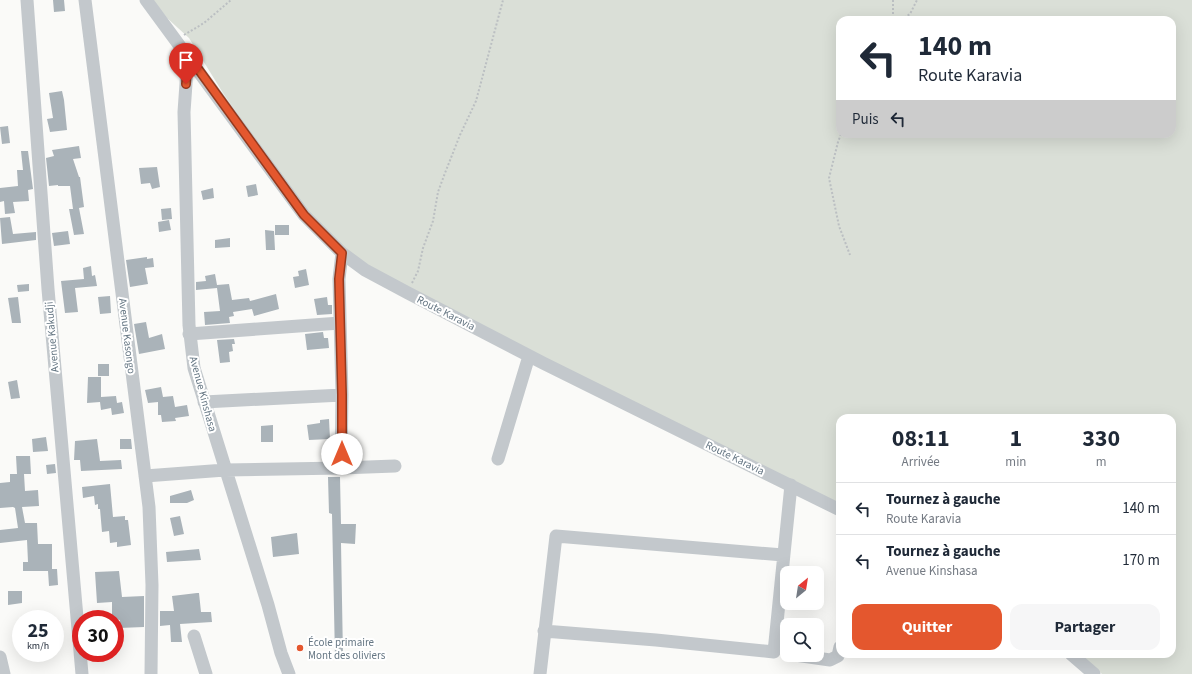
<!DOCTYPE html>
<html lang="fr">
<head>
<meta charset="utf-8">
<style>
  body { margin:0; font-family:"Source Sans 3",sans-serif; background:#f6f6f7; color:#1f2937; height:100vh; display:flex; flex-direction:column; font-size:15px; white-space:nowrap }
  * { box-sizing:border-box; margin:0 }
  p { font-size:13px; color:#747a83 }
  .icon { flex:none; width:22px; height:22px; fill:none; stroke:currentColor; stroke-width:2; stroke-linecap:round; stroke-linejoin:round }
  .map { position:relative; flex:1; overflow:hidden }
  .panel { position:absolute; left:836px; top:414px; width:340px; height:244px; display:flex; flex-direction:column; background:#fff; border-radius:12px; box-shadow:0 4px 16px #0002 }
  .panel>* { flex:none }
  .guide { position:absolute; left:836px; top:16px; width:340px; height:122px; border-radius:12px; box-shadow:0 4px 16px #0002; background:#fff; color:#1f2937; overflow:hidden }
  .needle { width:26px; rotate:30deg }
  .buttons { position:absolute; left:780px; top:566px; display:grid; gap:8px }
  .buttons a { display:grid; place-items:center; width:44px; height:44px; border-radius:8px; background:#fff; box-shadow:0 4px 16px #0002; font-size:20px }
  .speed { position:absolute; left:12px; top:610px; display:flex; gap:8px; font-size:20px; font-weight:700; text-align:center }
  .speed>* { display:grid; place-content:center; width:52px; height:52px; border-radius:50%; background:#fff; box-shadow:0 4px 16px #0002; line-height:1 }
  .speed small { font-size:10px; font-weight:400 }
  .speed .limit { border:6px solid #d22; background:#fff; color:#111 }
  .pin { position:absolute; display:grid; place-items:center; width:34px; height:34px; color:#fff; margin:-41px -17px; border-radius:50% 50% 50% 0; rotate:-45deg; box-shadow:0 0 4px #0007 }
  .pin .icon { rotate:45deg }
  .me { position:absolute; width:44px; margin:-22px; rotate:0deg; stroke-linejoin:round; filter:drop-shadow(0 0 3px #0008) }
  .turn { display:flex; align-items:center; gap:14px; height:84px; padding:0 16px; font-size:18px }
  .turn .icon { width:52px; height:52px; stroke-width:2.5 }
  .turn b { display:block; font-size:28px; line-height:34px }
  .then { display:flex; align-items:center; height:38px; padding:0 16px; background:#0003; gap:8px; font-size:15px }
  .eta { display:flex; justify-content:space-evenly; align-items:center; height:68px; text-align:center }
  .eta b { font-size:24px; font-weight:700; line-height:28px }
  .cta { display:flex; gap:8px; margin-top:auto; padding:8px 16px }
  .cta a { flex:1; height:46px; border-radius:12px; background:#e4572e; color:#fff; font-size:16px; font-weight:700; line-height:46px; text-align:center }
  .cta a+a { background:#f6f6f7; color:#1f2937 }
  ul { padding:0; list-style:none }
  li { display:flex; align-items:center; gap:12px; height:52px; padding:0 16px; border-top:1px solid #e0e1e3 }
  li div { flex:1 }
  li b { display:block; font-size:15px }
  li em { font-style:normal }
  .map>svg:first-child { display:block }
  .green { fill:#dadfd7; fill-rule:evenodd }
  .building { fill:#aab3b9 }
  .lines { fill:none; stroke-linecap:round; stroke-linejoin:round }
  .path { stroke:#bbbfc2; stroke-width:2; stroke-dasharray:2 2; stroke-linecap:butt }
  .minor { stroke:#c3c8cc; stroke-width:13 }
  .route-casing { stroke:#94391e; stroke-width:10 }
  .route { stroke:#e4572e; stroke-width:7 }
  .poi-dot { fill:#e4572e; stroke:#fff; stroke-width:1.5 }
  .labels { text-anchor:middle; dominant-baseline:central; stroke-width:4; stroke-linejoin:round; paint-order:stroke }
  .street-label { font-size:11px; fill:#657683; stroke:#fff }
  .poi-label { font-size:11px; fill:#657683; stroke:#fff; text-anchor:start }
</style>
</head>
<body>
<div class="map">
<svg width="1192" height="674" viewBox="0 0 1192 674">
  <rect width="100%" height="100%" fill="#fafaf8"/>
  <path class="green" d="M153 0H1192V674H1102L1079 654H1172V418H840V506L420 296 356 258 315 220 270 161 223 93 189 38 167 18ZM840 20H1172V134H840Z"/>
  <path class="building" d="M53 0H64L65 11 54 12Z
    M62 91 64 100 67 130 50 132 47 119 53 118 49 93Z
    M8 126 10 143 2 144 0 127Z
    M79 146 81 158 73 159 79 177H80L84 207 79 208 84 234 74 235 69 209H73L70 186H58V185L49 186 46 158 54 156 52 150Z
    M21 151H28L33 189 28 190 29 201 13 202 15 213 5 214 4 201 0 202V188L18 186 17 170H23Z
    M157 167 160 187 152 189 150 183 141 184 139 168Z
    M256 184 258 195 248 197 246 186Z
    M213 188 214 198 203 200 201 191Z
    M171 208 172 219 162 220 161 209Z
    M10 217 13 234 36 232V240L2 244 0 218Z
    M169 220 171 230 159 232 158 222Z
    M275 225H289V235H275Z
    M265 230 274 231 275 250H266Z
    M68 231 70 244 54 246 52 233Z
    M230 238V247L215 248V240Z
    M147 257V259L153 258 154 267 145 268 148 284 130 287 126 260Z
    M91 266 92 276 95 275 97 286 75 288 78 312 65 313 61 281 84 279 83 268Z
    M306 269 309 285 295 288 293 277 299 276 298 271Z
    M215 274 217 285 229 284 232 300 249 298 250 301 276 294 279 309 254 316 252 309 233 312 234 316 229 317 230 323 205 325 204 312 220 311 217 288 196 290V282L206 281 205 276Z
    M29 284V291L18 292 17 285Z
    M110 296 111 313 100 314 98 297Z
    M18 297 21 323H12L8 298Z
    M327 297 328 305H332V314L317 315 314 299Z
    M146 322 149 338 162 334 165 349 139 354 134 324Z
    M323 332 324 338H328L329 348 307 350 305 334Z
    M234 339 235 344H232L233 351 229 352 230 362 220 363 217 340Z
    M98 364H109V376H98Z
    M88 377H101V397L116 396 117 403 122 402 124 413 112 415 111 408 101 410 100 402 87 403Z
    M17 380 20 398 11 399 8 382Z
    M161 387 163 397 173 396 175 407 187 405 189 416 175 418 176 421 162 422 161 415H158V402L148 403 145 390Z
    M329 419 330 439 309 440 307 425 320 423V420Z
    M273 425V442H261V426Z
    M46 437 48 451 33 452 32 439Z
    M97 439 100 461 121 460 122 469 81 471 80 460H74L75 441Z
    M120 439H131L132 449H120Z
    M16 456H30L31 474H24L25 491 38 490 39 506 22 507 25 523H37L38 544H52V569H57L58 585 49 586 48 571H23V562H28L27 540 0 543V530L18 528 15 508 13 507 0 508V483L10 482V474H17Z
    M55 464 56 473 47 474 46 465Z
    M328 477H340L341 524H356L355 544 341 543 343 657 335 658 332 514 329 513Z
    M110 484 113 517 125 516V520H128L131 545 117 547V542L110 543 109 531 102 532 100 509H98V504L95 505 94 496 83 498 82 487Z
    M191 490 194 500 187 503H170V496Z
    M180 516 184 534 174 536 170 518Z
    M297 533 299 554 273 557 271 537Z
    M199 549 201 560 167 562 166 552Z
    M119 571 122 597 144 596V627L119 628 120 620 112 619V602L97 603 95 572Z
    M8 591H22V603L8 605Z
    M197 593H199L201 612H211L212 622 180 624 182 642H171L170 625 160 626V611H174L172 596Z"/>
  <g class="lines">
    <path class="path" d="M893 0V20
      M901 20 910 14 917 0
      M184 35 204 23 231 0
      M841 134 838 142 829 178 839 226 850 255
      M412 283 418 271 423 248 433 221 438 192 445 173 460 135 476 101 503 0"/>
    <path class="minor" d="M27 0 48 289 82 674
      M85 0 149 507 152 585 151 674
      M146 0 304 215 342 253 365 270 408 293 543 363 840 510
      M188 55 184 112 189 325 194 368 268 605 281 653 289 674
      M189 334 340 323
      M204 402 342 395
      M498 459 529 356
      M341 468 342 395 339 279 342 253
      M145 476 225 470 341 468 395 466
      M544 631 656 640 774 652 791 485
      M194 636 206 674
      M1071 654 1094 674
      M795 655 830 660 838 656 840 647
      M0 657 4 674
      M540 674 556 536 783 555"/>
  </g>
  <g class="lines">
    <defs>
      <path id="route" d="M186 84 188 55 304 215 342 253 339 279 342 395V454"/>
    </defs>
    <use href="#route" class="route-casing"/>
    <use href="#route" class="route"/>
  </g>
  <circle class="poi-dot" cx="300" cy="648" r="4"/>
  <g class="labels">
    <g class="street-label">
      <text transform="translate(446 313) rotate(27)">Route Karavia</text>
      <text transform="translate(127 336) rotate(83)">Avenue Kasongo</text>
      <text transform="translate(52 337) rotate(-95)">Avenue Kakudji</text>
      <text transform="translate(203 394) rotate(75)">Avenue Kinshasa</text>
      <text transform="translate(735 458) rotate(26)">Route Karavia</text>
    </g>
    <g class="poi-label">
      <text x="308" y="642">École primaire<tspan x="308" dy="13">Mont des oliviers</tspan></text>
    </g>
  </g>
</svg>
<div class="buttons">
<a><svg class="needle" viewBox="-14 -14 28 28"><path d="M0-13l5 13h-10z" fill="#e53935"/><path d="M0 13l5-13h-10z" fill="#747a83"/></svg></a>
<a><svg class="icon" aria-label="search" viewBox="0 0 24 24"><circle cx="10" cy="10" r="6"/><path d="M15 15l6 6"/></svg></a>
</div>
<div class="speed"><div>25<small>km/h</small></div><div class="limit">30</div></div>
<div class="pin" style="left:186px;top:84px;background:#d93025"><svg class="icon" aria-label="arrive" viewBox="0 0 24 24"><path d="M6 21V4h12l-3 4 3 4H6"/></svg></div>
<svg class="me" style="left:342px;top:454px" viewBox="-20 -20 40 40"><circle r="19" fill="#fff"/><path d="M0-13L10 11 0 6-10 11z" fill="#e4572e"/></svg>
<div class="guide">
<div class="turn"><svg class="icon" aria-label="left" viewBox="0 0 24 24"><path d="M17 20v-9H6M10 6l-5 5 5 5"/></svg><div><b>140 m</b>Route Karavia</div></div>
<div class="then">Puis<svg class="icon" aria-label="left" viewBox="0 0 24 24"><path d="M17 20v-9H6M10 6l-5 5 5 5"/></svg></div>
</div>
<section class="panel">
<div class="eta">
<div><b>08:11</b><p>Arrivée</p></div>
<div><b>1</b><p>min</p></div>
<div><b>330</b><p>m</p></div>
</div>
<ul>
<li><svg class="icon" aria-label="left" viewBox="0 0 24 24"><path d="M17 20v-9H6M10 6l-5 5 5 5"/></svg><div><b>Tournez à gauche</b><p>Route Karavia</p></div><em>140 m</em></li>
<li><svg class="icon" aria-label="left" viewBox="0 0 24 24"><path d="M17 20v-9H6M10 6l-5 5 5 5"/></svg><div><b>Tournez à gauche</b><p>Avenue Kinshasa</p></div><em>170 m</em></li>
</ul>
<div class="cta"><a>Quitter</a><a>Partager</a></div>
</section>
</div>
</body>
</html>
